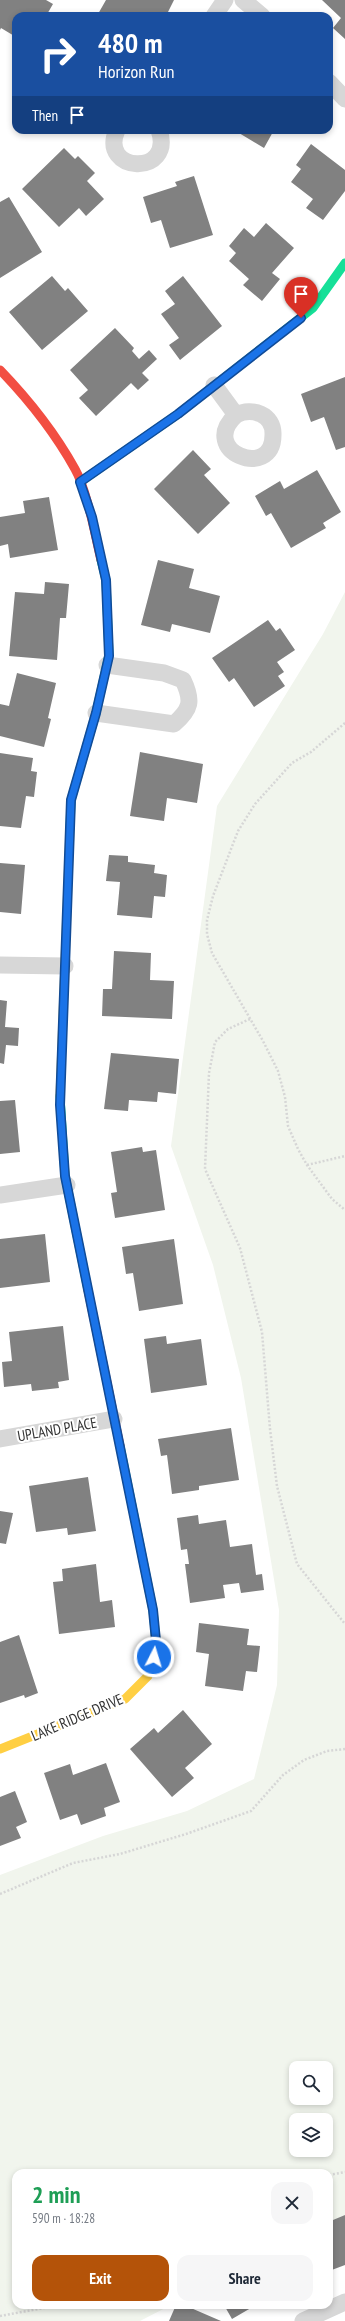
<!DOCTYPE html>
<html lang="en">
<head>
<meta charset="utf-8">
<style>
  body { margin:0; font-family:"PT Sans Narrow",sans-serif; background:#f6f6f7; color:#1f2937; height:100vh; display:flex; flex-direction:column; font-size:15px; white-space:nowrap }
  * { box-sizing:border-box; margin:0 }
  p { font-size:13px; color:#747a83 }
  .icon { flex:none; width:22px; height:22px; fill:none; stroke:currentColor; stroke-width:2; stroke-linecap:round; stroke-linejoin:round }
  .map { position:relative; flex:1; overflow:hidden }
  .drawer { position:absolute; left:12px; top:2169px; width:321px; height:140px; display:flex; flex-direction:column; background:#fff; border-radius:12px; box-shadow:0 2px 6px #0003 }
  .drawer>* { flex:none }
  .hud { position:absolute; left:12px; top:12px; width:321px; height:122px; border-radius:12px; box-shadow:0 2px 6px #0003; background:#1a4fa0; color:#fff; overflow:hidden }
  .controls { position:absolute; left:289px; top:2061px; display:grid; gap:8px }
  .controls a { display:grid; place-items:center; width:44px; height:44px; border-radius:8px; background:#fff; box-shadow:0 2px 6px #0003; font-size:20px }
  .pin { position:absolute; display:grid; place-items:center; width:34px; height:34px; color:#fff; margin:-41px -17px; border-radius:50% 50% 50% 0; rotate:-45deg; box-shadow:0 0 4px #0007 }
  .pin .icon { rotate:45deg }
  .me { position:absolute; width:44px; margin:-22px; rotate:5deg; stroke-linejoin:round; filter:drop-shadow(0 0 3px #0008) }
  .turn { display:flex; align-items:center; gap:14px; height:84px; padding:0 20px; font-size:18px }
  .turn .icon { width:52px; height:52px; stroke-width:2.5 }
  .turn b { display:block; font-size:28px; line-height:34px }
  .then { display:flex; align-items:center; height:38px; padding:0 20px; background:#0003; gap:8px; font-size:15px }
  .round { display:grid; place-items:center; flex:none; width:42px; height:42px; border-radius:12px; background:#f6f6f7 }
  .headline { display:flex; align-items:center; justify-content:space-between; height:68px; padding:0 20px }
  h1 { font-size:24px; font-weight:800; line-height:30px; color:#1e9e55 }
  .action { display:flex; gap:8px; margin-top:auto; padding:8px 20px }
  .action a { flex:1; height:46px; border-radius:12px; background:#b45309; color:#fff; font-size:16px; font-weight:800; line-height:46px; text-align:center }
  .action a+a { background:#f6f6f7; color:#1f2937 }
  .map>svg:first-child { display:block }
  .green { fill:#f1f5ed; fill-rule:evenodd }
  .building { fill:#818181 }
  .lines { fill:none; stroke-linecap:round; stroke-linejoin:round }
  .path { stroke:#d6d6d6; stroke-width:2.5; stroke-dasharray:2 2; stroke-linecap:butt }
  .street { stroke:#d7d7d7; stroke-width:17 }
  .fast { stroke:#16e098; stroke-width:9 }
  .slow { stroke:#ffcf43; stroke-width:9 }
  .jam { stroke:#f24e42; stroke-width:9 }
  .route-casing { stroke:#114b97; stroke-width:10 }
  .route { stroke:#1a73e8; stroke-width:7 }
  .labels { text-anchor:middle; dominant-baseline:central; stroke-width:4; stroke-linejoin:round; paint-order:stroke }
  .street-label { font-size:15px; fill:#333; stroke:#fff }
</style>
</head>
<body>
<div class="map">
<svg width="345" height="2321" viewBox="0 0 345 2321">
  <rect width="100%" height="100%" fill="#fff"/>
  <path class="green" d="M345 592V2215L329 2223V2173H16V2305H171L140 2321H0V1875L103 1836 187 1811 254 1779 277 1685 279 1610 241 1378 213 1265 171 1146 217 806 323 634ZM296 2068H326V2098H296ZM296 2120H326V2150H296Z"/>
  <path class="building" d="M0 0H46L53 4 46 16H16V37L1 28 0 30Z
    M106 0H174L166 16H102L98 14Z
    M322 0H345V39L333 28 341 18Z
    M234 130H274L264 148Z
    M311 144 345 170V191L323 220 306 208 313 199 291 182 301 169 296 165Z
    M64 148 75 159 78 156 95 173 87 181 104 199 86 216 79 208 59 227 22 189Z
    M194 176 213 235 170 248 161 220 151 223 143 197 177 186 175 182Z
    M9 197 42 252 0 278V202Z
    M266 223 294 248 272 273 280 279 262 301 243 285 249 279 229 261 236 253 229 246 244 228 254 237Z
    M52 276 65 291 68 288 88 311 42 350 9 312Z
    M183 276 222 326 180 360 169 345 179 338 161 314 175 304 165 291Z
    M115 328 134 348 132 351 139 359 149 350 157 359 142 373 149 380 138 390 131 383 96 416 79 398 88 390 70 370Z
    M345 377V447L336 450 324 417 311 422 301 394Z
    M193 450 211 469 204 475 230 503 198 534 154 489Z
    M317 470 341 512 323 523 326 528 291 548 271 513 266 516 255 496 280 481 284 489Z
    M49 497 58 550 10 558 8 544 0 546V517L25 513 23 501Z
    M158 560 194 569 189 588 220 596 210 633 172 624 170 632 141 625Z
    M45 582 69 584 66 618H60L57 660 9 656 15 592 44 594Z
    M268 620 276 631 280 628 295 650 277 662 284 672 278 676 285 686 254 707 234 678 229 682 212 658Z
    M17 673 56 683 48 718 51 719 44 747 0 736V704L9 706Z
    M140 752 203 764 197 803 167 798 164 821 130 816Z
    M0 753 33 758 31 771 37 772 34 797 26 796 21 828 0 826Z
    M109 855 128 856V862L155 865 154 873 167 875 165 897 154 896 152 918 117 915 120 882 106 881Z
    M0 863 25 865 21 914 0 912Z
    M114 951 151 953 150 980 174 981 172 1019 102 1016 103 989H112Z
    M0 1000 7 1001 5 1027 19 1028 18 1046 6 1045 4 1064 0 1063Z
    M111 1053 179 1059 176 1094 158 1092 157 1102 129 1100 128 1111 104 1109Z
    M15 1100 20 1152 0 1154V1101Z
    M142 1147 143 1152 156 1150 165 1210 115 1218 111 1193 117 1192 111 1152Z
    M45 1234 50 1282 0 1288V1239Z
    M174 1239 183 1304 139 1311 133 1273 126 1274 122 1247Z
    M63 1326 69 1380 58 1382 59 1388 32 1391 31 1384 4 1387 2 1362 12 1361 9 1332Z
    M166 1336 167 1344 201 1339 207 1385 151 1393 144 1339Z
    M231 1428 239 1480 199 1486V1490L172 1494 167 1455 161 1456 158 1439Z
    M88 1477 96 1531 68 1535 67 1528 36 1532 29 1486Z
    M0 1511 13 1513 6 1544 0 1543Z
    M198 1515 199 1524 226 1520 230 1547 252 1544 256 1575 262 1574 264 1590 241 1593 239 1583 223 1585 225 1598 190 1603 185 1564H189L187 1549 181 1550 177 1518Z
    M96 1564 100 1602 112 1600 115 1627 59 1634 53 1582 63 1581 62 1569Z
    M199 1623 249 1629 247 1645 260 1646 257 1672 246 1671 243 1691 205 1686 209 1654 196 1652Z
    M19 1635 38 1693 25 1698 24 1695 0 1703V1642Z
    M183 1710 212 1744 185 1768 194 1778 172 1797 130 1749 154 1728 158 1733Z
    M106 1763 120 1802 104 1808 106 1816 81 1825 77 1814 60 1820 44 1773 70 1764 73 1775Z
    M15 1791 27 1822 16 1827 21 1838 0 1846V1797Z
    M331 2212 333 2220 345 2215V2265L329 2271V2213Z
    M176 2305H184L221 2321H169Z
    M224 2305H256L232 2319Z"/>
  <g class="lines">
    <path class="path" d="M345 723 311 752 292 763 255 804 238 831 213 896 207 920V934L212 953 263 1041 278 1071 285 1097 288 1126 298 1149 307 1165 332 1199 345 1210
      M250 1019 228 1029 215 1042 209 1073 205 1169 240 1248 262 1332 270 1429 277 1486 297 1564 345 1624
      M307 1165 345 1156
      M0 1894 73 1863 120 1854 186 1834 251 1811 283 1775 304 1760 327 1751 345 1749
      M329 2175 345 2172
      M0 2316 60 2305"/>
    <path class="street" d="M243 0 262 16
      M214 16 225 0
      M329 82 345 99
      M117 130C98 173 175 177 159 130
      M214 385 236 415C252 407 274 414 273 435 273 481 197 451 236 415
      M96 713 174 724C191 709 193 701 183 680L164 673 107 665
      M0 965 65 966
      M0 1195 67 1185
      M0 1439 114 1419
      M303 2321 345 2302"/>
    <path class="fast" d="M80 482 178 414 313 308 345 263
      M70 829 71 800 96 713 109 655 106 580 101 560
      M60 1096 65 1176 88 1290
      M120 1446 153 1610 156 1641 153 1653"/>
    <path class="slow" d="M60 1096 70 829
      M0 1749 125 1699 148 1676 153 1653"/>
    <path class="jam" d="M0 370C28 399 55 433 75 469 87 490 95 535 101 560
      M88 1290 120 1446"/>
  </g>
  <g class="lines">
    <defs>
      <path id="route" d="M154 1657 156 1641 153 1610 65 1176 60 1105 71 800 96 713 109 656 106 580 92 517 80 482 178 414 301 318"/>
    </defs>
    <use href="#route" class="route-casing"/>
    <use href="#route" class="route"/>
  </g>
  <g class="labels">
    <g class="street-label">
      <text transform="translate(57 1429) rotate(-10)">UPLAND PLACE</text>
      <text transform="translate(77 1717) rotate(-23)">LAKE RIDGE DRIVE</text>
    </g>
  </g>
</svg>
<div class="controls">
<a><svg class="icon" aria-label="search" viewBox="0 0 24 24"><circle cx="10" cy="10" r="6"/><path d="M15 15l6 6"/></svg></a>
<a><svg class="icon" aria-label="layers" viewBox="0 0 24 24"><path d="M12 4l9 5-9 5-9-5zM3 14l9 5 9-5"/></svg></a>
</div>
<div class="pin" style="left:301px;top:318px;background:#d93025"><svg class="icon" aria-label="arrive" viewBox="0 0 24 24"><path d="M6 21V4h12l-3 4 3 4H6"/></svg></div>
<svg class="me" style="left:154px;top:1657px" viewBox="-20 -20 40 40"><circle r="17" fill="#1a73e8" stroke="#fff" stroke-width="3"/><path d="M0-11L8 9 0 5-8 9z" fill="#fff"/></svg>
<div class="hud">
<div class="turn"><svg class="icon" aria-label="right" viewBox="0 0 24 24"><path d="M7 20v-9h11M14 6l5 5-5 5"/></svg><div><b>480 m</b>Horizon Run</div></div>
<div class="then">Then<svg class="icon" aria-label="arrive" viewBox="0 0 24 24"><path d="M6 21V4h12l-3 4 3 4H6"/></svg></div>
</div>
<section class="drawer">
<div class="headline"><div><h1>2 min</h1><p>590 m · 18:28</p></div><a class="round"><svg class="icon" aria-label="close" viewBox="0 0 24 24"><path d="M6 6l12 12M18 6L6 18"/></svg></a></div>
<div class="action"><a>Exit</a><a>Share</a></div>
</section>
</div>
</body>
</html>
